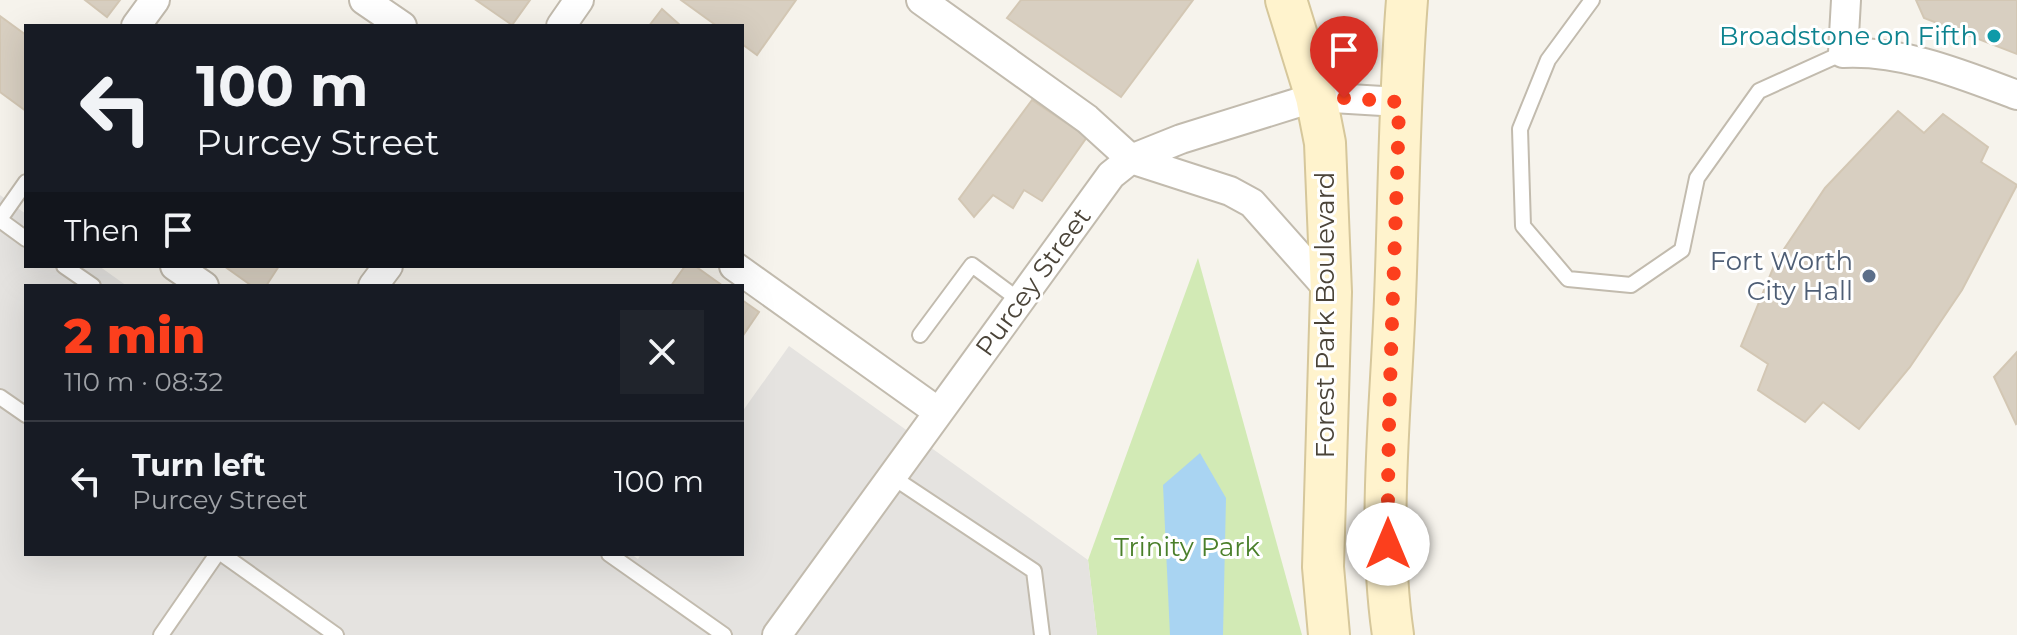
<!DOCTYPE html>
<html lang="en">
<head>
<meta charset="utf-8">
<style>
  body { margin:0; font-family:Montserrat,sans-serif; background:#20242c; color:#f1f3f6; height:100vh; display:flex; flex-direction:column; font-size:30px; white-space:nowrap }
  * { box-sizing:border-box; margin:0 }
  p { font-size:26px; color:#9ea1a6 }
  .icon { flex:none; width:44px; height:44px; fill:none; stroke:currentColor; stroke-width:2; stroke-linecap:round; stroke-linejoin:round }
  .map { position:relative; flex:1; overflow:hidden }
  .sheet { position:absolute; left:24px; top:284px; width:720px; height:272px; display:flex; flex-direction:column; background:#171b24; border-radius:0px; box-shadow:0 8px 32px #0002 }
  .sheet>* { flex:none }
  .banner { position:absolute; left:24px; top:24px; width:720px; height:244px; border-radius:0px; box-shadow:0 8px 32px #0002; background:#171b24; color:#f1f3f6; overflow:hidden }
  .pin { position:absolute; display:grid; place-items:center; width:68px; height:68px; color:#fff; margin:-82px -34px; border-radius:50% 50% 50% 0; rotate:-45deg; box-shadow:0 0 8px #0007 }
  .pin .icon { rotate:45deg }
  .me { position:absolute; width:88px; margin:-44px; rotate:0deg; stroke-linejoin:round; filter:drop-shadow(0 0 6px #0008) }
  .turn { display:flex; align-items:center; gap:28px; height:168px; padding:0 40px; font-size:36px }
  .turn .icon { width:104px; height:104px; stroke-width:2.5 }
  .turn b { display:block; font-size:56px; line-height:68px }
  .then { display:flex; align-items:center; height:76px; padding:0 40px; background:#0003; gap:16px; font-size:30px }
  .round { display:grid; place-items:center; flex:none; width:84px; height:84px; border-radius:0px; background:#20242c }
  .overview { display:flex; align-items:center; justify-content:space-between; height:136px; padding:0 40px }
  h1 { font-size:48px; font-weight:800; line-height:60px; color:#fc3f1d }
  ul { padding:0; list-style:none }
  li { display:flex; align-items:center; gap:24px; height:120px; padding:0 40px; border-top:2px solid #363941 }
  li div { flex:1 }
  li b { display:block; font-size:30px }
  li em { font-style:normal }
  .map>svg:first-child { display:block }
  .green { fill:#d2eab5 }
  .parking { fill:#e5e3e0 }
  .water { fill:#a9d4f2 }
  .building { fill:#d8cfc1; stroke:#d3c7b4; stroke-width:2 }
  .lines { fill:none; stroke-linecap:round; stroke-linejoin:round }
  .lane-casing { stroke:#c2bbae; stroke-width:18 }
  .street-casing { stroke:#c2bbae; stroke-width:32 }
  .secondary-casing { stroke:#d6c79b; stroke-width:44 }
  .lane { stroke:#fff; stroke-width:14 }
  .street { stroke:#fff; stroke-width:28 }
  .secondary { stroke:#fff3cd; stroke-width:40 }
  .route { stroke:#fc3f1d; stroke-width:14; stroke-dasharray:0 25.2 }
  .culture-dot { fill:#0f9aa8; stroke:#fff; stroke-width:3 }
  .service-dot { fill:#5c6f8a; stroke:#fff; stroke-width:3 }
  .labels { text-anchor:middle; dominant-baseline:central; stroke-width:6; stroke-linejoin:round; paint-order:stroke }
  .culture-label { font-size:26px; fill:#0d838f; stroke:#fff; text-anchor:end }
  .service-label { font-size:26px; fill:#4e5e75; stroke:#fff; text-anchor:end }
  .street-label { font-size:26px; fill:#4b4439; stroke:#fff }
  .park-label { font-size:26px; fill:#4a7f2a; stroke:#fff }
</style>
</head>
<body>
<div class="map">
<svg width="2017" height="635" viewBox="0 0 2017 635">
  <rect width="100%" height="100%" fill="#f6f3ec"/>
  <path class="green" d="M1198 258 1302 635H1097L1088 560Z"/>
  <path class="parking" d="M0 195 26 214V266H99L127 286H26V554H631L638 559 641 554H742V412L789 346 1088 560 1097 635H0Z"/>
  <path class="water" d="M1200 453 1226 498 1223 635H1170L1163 485Z"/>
  <path class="building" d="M85 0H120L107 17Z
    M476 0H530L512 25Z
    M681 0H796L757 55 742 44V26H717Z
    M1021 0H1193L1121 97 1007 18Z
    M1916 0H2017V54L1924 18Z
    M662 9 681 26H649Z
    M0 16 26 35V111L0 92Z
    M1032 100 1087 137 1042 201 1024 190 1013 208 993 195 974 217 959 199Z
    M1898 111 1924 133 1943 114 1988 147 1981 162 2017 185 1962 290 1910 367 1859 429 1823 402 1805 422 1758 390 1768 364 1741 346 1776 261 1825 188Z
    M224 266H279L266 286H252Z
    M685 266H695L723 286H671Z
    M742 300 759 312 742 337Z
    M2017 352V423L2016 424 1994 377Z"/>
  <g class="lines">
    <defs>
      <path id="lane" d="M1592 0 1548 60 1520 129 1523 226 1568 279 1631 285 1682 250 1697 178 1759 91 1843 53
        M0 219 26 182
        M0 220 26 239
        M64 266 93 286
        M920 335 972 265 1019 300
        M0 397 26 415
        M891 476 1034 571 1042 635
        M222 554 336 635
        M609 554 724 635
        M161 635 217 554"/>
      <path id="street" d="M364 0 402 26
        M921 0 1087 119 1131 159 1230 191 1252 203 1331 292
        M1846 0 1843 53C1903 50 1961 74 2017 95
        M136 26 155 0
        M561 26 579 0
        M175 266 204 286
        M734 266 937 411
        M373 286 388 266
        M777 635 1111 175 1131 159 1181 139 1316 97 1399 102"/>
      <path id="secondary" d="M1286 0 1316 97 1325 143 1331 292 1323 567 1329 635
        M1393 635C1377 525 1391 410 1395 299 1399 199 1399 100 1407 0"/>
    </defs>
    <use href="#lane" class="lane-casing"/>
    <use href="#street" class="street-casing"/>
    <use href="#secondary" class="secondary-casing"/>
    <use href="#lane" class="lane"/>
    <use href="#street" class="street"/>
    <use href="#secondary" class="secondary"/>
  </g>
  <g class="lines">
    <path class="route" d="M1344 98 1399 102C1396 249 1387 396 1388 544"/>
  </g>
  <circle class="culture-dot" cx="1994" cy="36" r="8"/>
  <circle class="service-dot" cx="1869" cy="276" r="8"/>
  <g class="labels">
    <g class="culture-label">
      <text x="1978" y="36">Broadstone on Fifth</text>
    </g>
    <g class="service-label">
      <text x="1853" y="261">Fort Worth<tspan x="1853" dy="30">City Hall</tspan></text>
    </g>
    <g class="street-label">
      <text transform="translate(1033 282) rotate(-54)">Purcey Street</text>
      <text transform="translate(1325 315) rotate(-90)">Forest Park Boulevard</text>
    </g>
    <g class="park-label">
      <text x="1187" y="547">Trinity Park</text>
    </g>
  </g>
</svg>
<div class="pin" style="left:1344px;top:98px;background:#d93025"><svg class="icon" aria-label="arrive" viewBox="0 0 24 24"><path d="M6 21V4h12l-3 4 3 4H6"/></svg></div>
<svg class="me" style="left:1388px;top:544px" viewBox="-20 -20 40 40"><circle r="19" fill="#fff"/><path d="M0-13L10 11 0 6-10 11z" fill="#fc3f1d"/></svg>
<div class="banner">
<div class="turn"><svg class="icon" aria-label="left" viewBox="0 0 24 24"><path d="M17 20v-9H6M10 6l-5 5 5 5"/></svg><div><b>100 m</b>Purcey Street</div></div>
<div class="then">Then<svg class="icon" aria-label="arrive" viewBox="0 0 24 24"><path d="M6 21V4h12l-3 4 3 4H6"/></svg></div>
</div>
<section class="sheet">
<div class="overview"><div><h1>2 min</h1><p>110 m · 08:32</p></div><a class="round"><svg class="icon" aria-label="close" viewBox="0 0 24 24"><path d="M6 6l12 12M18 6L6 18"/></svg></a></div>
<ul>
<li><svg class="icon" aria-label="left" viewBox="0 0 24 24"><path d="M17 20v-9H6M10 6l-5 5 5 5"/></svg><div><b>Turn left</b><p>Purcey Street</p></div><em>100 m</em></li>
</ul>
</section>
</div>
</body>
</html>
